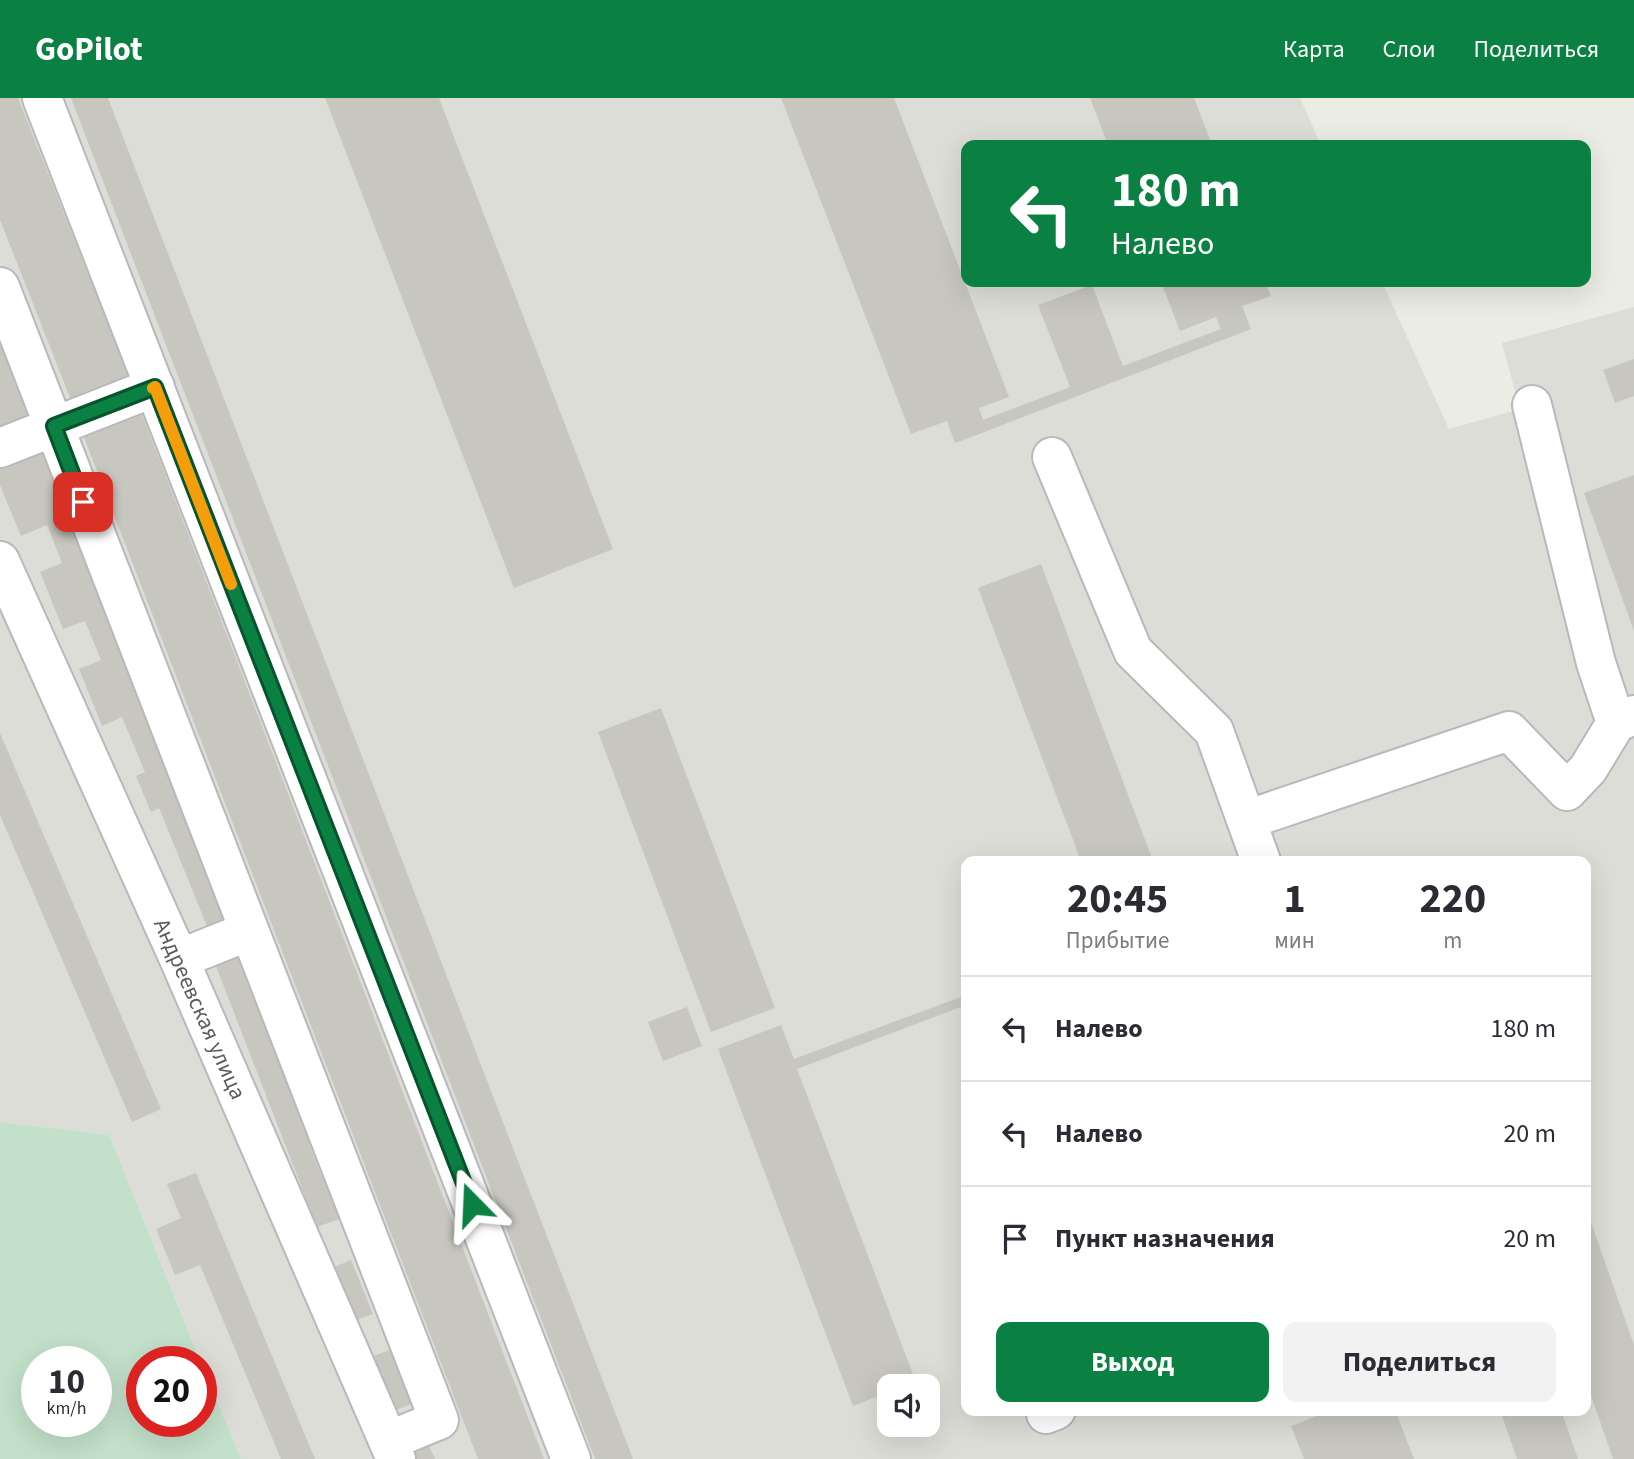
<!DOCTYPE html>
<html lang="ru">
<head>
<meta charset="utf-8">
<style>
  body { margin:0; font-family:"Source Sans 3",sans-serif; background:#f2f2f3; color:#2b2b33; height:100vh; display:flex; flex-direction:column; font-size:26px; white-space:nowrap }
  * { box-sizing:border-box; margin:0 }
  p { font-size:23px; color:#7c7c81 }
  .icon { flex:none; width:38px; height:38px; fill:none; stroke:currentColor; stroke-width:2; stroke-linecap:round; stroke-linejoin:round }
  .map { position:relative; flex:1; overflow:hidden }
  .drawer { position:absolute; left:961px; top:758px; width:630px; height:560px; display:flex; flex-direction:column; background:#fff; border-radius:14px; box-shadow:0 7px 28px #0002 }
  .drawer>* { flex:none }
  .top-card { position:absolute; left:961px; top:42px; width:630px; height:147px; border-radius:14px; box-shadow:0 7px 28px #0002; background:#0b8043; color:#fff; overflow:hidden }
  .controls { position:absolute; left:877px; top:1276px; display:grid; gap:14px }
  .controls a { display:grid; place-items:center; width:63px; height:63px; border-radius:14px; background:#fff; box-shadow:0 7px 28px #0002; font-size:35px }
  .speed { position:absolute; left:21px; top:1248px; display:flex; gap:14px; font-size:35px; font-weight:700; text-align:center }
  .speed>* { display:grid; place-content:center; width:91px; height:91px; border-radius:50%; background:#fff; box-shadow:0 7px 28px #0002; line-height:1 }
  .speed small { font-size:18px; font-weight:400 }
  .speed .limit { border:10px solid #d22; background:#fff; color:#111 }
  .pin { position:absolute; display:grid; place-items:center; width:60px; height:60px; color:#fff; margin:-30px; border-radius:14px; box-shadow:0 4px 10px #0006 }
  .me { position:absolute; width:77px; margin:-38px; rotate:339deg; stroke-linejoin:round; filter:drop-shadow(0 0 5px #0008) }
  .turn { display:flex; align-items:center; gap:24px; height:147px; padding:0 35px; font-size:32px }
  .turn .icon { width:91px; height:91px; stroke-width:2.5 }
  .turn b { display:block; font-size:49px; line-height:60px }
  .eta { display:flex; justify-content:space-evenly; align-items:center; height:119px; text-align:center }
  .eta b { font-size:42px; font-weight:700; line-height:49px }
  .button { display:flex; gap:14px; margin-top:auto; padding:14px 35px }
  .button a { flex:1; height:80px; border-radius:14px; background:#0b8043; color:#fff; font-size:28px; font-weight:700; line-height:80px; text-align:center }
  .button a+a { background:#f2f2f3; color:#2b2b33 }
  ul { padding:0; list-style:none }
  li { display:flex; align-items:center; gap:21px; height:105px; padding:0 35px; border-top:2px solid #e1e1e2 }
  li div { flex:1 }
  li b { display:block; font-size:26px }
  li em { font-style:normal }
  header { display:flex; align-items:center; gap:42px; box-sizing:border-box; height:98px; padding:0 35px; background:#0b8043; color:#fff }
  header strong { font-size:33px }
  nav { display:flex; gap:38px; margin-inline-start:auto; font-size:24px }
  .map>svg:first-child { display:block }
  .industrial { fill:#ddddd7; fill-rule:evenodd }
  .green { fill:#c2e0ca; fill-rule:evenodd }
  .building { fill:#c7c6bf }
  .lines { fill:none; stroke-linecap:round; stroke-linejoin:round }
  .minor-casing { stroke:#b8b8bd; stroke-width:42 }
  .minor { stroke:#fff; stroke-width:38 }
  .route-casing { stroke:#07532c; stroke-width:18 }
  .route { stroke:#0b8043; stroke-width:12 }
  .slow { stroke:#f59e0b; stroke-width:12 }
  .labels { text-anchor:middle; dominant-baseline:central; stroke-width:7; stroke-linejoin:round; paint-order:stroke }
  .street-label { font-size:23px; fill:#5b5c61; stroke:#fff }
</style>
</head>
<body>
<header>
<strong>GoPilot</strong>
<nav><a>Карта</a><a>Слои</a><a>Поделиться</a></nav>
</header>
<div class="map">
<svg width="1634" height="1361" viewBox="0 0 1634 1361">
  <rect width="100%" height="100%" fill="#ebece3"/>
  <path class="industrial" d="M0 0H1300L1321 47H966V184H1382L1449 331 1520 311 1502 245 1634 209V1361H241L109 1037 0 1024ZM966 763H1586V1312H966ZM889 1288H928V1326H889Z"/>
  <path class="green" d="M0 1024 109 1037 201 1264H142V1323H201V1264L241 1361H0ZM37 1264H96V1323H37Z"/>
  <path class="building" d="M0 0H18L131 284 73 307 0 122Z
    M71 0H108L633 1361H595Z
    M325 0H439L613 451 514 490Z
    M781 0H894L1009 299 979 310 983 322 1070 289 1038 207 1092 187 1123 268 1221 231 1216 219 1180 233 1161 184H1265L1271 198 1242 208 1251 231 987 333 955 345 947 323 911 336Z
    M1090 0H1194L1212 47H1108Z
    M0 227 35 315 0 329Z
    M1634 261V298L1615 305 1603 272Z
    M140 311 544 1361H478L82 334Z
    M42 348 234 823 209 833 159 710 151 714 136 678 145 674 122 619 102 628 79 571 101 562 85 523 63 531 40 474 62 465 47 427 21 438 0 387V371L16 365 13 359Z
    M1634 377V533L1584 395Z
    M1041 466 1153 763H1081L978 490Z
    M661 610 775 910 711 934 598 634Z
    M0 635 161 1011 132 1024 0 717Z
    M241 853 314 1044 309 1046 339 1121 317 1129 214 863Z
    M966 897V907L797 971 916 1284 906 1288H889V1294L853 1308 718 951 781 927 794 961Z
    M687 909 702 948 663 963 648 924Z
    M196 1075 315 1361H281L200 1167 175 1177 156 1131 181 1120 167 1086Z
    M1586 1110 1634 1247V1361H1613L1586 1283Z
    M351 1162 373 1216 354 1223 332 1170Z
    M395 1250 417 1304 393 1313 371 1259Z
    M1332 1312H1395L1414 1361H1304L1291 1328Z
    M1500 1312H1561L1578 1361H1517Z
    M429 1348 435 1361H403Z"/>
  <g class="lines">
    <defs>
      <path id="minor" d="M42 0 571 1361
        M0 189 439 1322 388 1343
        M1532 307 1596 565 1616 625
        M0 350 155 289
        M1052 359 1133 553 1214 633 1261 763
        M0 463 179 861 396 1361
        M1246 722 1509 633 1567 693 1588 671 1616 625 1634 617
        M179 861 249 833
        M1046 1316 1056 1312"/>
    </defs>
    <use href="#minor" class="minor-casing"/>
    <use href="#minor" class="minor"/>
  </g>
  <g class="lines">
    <defs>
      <path id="route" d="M83 404 54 328 155 289 472 1106"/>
    </defs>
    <use href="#route" class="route-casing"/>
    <use href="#route" class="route"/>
    <path class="slow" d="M153 290 155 289 231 486"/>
  </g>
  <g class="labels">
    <g class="street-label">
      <text transform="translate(200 911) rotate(66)">Андреевская улица</text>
    </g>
  </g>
</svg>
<div class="controls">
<a><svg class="icon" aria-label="sound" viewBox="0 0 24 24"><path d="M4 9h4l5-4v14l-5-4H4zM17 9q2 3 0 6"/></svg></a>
</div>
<div class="speed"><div>10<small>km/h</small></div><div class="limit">20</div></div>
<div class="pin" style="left:83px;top:404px;background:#d93025"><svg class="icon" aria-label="arrive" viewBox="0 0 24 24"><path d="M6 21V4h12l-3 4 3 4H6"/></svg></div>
<svg class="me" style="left:472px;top:1106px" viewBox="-20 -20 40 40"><path d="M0-17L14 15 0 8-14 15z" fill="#0b8043" stroke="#fff" stroke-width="4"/></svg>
<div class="top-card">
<div class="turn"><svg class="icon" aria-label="left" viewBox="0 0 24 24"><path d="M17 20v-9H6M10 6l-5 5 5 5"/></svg><div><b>180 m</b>Налево</div></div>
</div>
<section class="drawer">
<div class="eta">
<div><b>20:45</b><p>Прибытие</p></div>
<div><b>1</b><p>мин</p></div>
<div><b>220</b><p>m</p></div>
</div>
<ul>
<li><svg class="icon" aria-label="left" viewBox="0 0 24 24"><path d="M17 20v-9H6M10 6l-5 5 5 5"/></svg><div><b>Налево</b></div><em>180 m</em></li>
<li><svg class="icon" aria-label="left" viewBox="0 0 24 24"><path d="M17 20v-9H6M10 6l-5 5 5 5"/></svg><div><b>Налево</b></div><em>20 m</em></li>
<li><svg class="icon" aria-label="arrive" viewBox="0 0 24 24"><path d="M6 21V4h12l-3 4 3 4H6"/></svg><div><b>Пункт назначения</b></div><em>20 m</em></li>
</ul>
<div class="button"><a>Выход</a><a>Поделиться</a></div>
</section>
</div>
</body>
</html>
